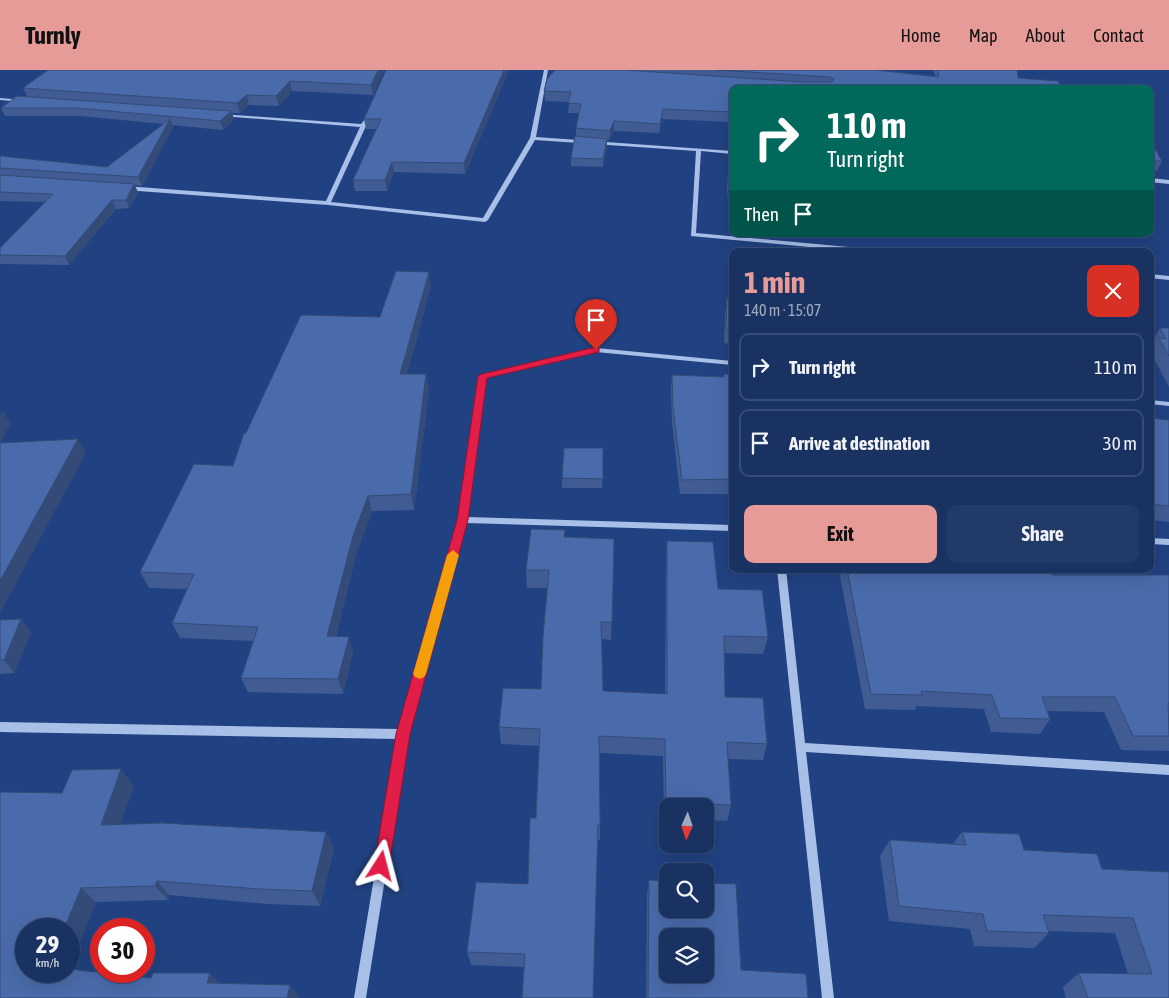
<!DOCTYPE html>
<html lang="en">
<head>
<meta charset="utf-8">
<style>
  body { margin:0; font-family:"Asap Condensed",sans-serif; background:#223a68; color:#f1f3f6; height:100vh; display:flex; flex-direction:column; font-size:19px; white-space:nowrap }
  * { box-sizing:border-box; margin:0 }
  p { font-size:16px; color:#9faabe }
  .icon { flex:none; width:28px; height:28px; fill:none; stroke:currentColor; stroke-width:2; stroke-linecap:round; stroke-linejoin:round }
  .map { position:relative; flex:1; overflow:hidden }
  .sheet { position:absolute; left:729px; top:178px; width:425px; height:325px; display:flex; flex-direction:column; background:#193262; border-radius:10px; box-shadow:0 5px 20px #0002,0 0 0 1px #374d77 }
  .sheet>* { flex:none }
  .guide { position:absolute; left:729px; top:15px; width:425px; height:152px; border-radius:10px; box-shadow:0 5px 20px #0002,0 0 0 1px #374d77; background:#00695c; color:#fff; overflow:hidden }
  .needle { width:32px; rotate:183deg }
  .buttons { position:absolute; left:659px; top:728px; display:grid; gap:10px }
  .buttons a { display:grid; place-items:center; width:55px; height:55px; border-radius:10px; background:#193262; box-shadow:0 5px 20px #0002,0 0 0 1px #374d77; font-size:25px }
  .speed { position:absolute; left:15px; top:848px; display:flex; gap:10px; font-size:25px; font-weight:700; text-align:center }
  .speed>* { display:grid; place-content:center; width:65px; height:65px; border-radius:50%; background:#193262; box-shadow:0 5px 20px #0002,0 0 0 1px #374d77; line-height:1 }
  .speed small { font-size:12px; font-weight:400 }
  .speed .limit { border:8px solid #d22; background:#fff; color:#111 }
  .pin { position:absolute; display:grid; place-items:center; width:42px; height:42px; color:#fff; margin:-51px -21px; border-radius:50% 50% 50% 0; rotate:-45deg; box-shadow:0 0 5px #0007 }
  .pin .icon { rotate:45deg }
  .me { position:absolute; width:55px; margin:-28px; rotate:9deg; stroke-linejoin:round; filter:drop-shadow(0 0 4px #0008) }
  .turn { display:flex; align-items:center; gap:18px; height:105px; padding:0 15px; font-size:22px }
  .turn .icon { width:65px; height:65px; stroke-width:2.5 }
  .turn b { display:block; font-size:35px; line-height:42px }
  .then { display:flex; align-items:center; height:48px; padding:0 15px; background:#0003; gap:10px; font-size:19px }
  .round { display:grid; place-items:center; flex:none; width:52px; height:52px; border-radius:10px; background:#223a68 }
  .headline { display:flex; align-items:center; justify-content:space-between; height:85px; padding:0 15px }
  h1 { font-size:30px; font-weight:700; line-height:38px; color:#e69b98 }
  .cta { display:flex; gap:10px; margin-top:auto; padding:10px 15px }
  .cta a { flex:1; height:58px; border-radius:10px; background:#e69b98; color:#111; font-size:20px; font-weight:700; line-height:58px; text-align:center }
  .cta a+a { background:#223a68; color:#f1f3f6 }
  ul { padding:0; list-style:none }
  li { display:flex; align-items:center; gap:15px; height:68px; margin:0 10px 8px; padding:0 5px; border:2px solid #374d77; border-radius:10px }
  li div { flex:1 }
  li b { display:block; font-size:19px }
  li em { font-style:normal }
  header { display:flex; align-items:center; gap:30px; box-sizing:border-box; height:70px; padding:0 25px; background:#e69b98; color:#111 }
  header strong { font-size:24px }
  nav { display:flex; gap:28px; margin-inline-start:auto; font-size:18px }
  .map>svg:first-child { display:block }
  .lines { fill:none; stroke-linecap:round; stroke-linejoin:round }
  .minor { fill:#a8bfe8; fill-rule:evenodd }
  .wall { fill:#405c93 }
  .shaded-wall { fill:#344b78 }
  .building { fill:#4a6bab; stroke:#344b78; fill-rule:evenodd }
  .route { fill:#e11d48; stroke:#92132f }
  .slow { fill:#f59e0b }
</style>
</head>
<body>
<header>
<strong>Turnly</strong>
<nav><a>Home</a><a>Map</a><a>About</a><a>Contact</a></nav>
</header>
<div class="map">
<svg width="1169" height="928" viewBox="0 0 1169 928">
  <rect width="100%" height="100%" fill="#214282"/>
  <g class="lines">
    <path class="minor" d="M544 0H548L536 67 732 81V84L701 81 696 163 870 179 873 181H852L691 166 696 81 535 70 488 150 485 152 328 135 125 120 122 118 125 116 326 131 360 57 221 46 219 45 221 44 361 54 365 49 368 51 366 56 331 132 483 148 530 68Z
      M0 28 24 30 26 31 24 32 0 30Z
      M1150 108 1169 110V114L1150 112Z
      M1150 204 1169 206V210L1150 208Z
      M596 278 732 291V295L596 282 486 308 467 447 732 455V461L465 453 408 664 366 928H354L397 669 0 662V652L399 659 458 450 479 307 483 305Z
      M1150 330 1169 332V336L1150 334Z
      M1150 468 1169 469V475L1150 474Z
      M777 499H786L805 673 1169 695V705L806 682 834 928H822Z"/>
  </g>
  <path class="wall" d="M48 0H384L373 25 292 21 279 36 249 35 240 43H232L234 49 223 60 172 55 173 57 142 116 135 115 138 123 129 138 116 139 69 195 0 194V178L45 132 0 131V86L107 97 164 54 80 46H5L1 38 27 26 23 18Z
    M509 0 465 104 394 102 387 121H355L353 110 377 59H366L364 49Z
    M555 0H875L935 6 933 0H1017L1018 8 732 19V52L662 49 659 63 614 61 609 70H607V77L603 97 571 96V88L576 67V58L579 43H568L569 32 545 31 544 21Z
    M1150 70 1162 91 1157 101H1150Z
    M728 106 732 107V150H729L727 115Z
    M431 216 407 304 429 320 414 440 372 441 357 481 336 566 353 582 343 624 248 622 241 608 254 571 180 568 172 553 187 519 149 518 140 502 233 396 380 247Z
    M727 228 732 229V274L724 273 725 243Z
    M1160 258H1169V317L1151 283 1154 278 1152 273Z
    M672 305 723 307 732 305V424H680L672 353 671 320Z
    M1150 348 1169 350V452L1150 450Z
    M603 378 602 418H562V408Z
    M565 460V467L614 469 611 570 601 569 603 621 665 624 666 489 667 471 768 567 763 584 724 583 725 627 767 674 763 690 728 689 731 735 727 751 705 750V736H668V748H664L663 686 600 683V770H597L524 897 471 895 467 882 528 814 536 748 540 676 501 674 499 657 541 619 548 518H527L526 500Z
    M843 499H1050L1052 505H1169V681L1121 680 1104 642 1047 641 1050 649 1040 664 991 662 984 639 916 636 915 640 865 639 840 506Z
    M21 549 31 562 14 603 0 604V550Z
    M134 716 120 754 334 778 320 836 268 834 169 825 168 830 96 832 69 899 151 908 219 913 290 915 299 927V928H0L62 723Z
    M962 762 1024 780 1102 799 1169 802V928H1066L1063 917 1079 903 1128 904 1115 863 1048 861 1049 863 1034 878 974 876 970 859 889 851 880 786 890 770 953 774Z
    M649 810 741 900 808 928H646L647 824Z"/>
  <path class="shaded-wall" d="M378 0H384L373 25 371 15Z
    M504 0H509L465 104 464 93Z
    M290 11 292 21 279 36 276 26Z
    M247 25 249 35 240 43 237 33Z
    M663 39 662 49 659 63 660 54Z
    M231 41 234 49 223 60 220 51Z
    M170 49 173 57 142 116 138 107Z
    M614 51V61L609 70 610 61Z
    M607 69V77L603 97V89Z
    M392 92 394 102 387 121 385 110Z
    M134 114 138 123 129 138 126 130Z
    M112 130 116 139 69 195 65 186Z
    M429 202 431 216 403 320 400 304Z
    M426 304 429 320 414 440 411 424Z
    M3 341 11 354 0 372V346Z
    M78 369 86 383 0 543V511Z
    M368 426 372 441 357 481 332 581 327 566 353 466Z
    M21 549 31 562 14 603 4 590Z
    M349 567 353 582 343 624 338 609Z
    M121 699 134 716 114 770 101 755Z
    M326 762 334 778 320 836 312 821Z
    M157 811 169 825 168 830 155 816Z
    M81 818 96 832 69 901V859H64Z
    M210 903 222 916 207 913Z
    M290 915 299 927V928H287Z"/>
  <path class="building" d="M48 0H378L371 15 290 11 276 26 247 25 237 33 23 18Z
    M386 0H504L464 93 392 92 385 110H353L381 49H364Z
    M555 0H625L803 12H832L834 9 830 7 717 0H875L939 7 938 0H1017L1018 8 1058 11 1061 19H732V42L663 39 660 54 614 51 610 61 576 58 581 34 568 33 571 22 544 21 547 9Z
    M17 26 231 41 220 51 77 38H1Z
    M170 49 138 107 0 98V86L107 97Z
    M575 66 607 69 603 89 571 88Z
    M1150 70 1162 91H1150Z
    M0 105 134 114 126 130H112L65 186 0 185V178L53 124 0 122Z
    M728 106 732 107V141H730Z
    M396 201 429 202 400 304H426L411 424 368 426 353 466 327 566 349 567 338 609 241 608 258 557 172 553 194 504 140 502 194 394 233 396 244 363H246L301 245 380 247Z
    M727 228 732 229V258H726Z
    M1160 258H1169V286L1159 268 1166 269Z
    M724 304 732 305V409L682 410 673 338 672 305 724 307Z
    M1150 348 1169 350V436L1150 434Z
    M78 369 0 511V373Z
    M564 378H603V409L562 408Z
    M531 459 565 460 564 467 614 469 612 552H601L603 621 667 624V471L713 472 718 519 762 520 768 567 724 566 725 627 763 628 767 674 727 672 731 735 666 732 665 669 599 666 600 755H598L593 928H522L525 884 467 882 476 812 528 814 530 748H536L540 659 499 657 503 618 541 619 543 567 549 500H526Z
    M847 499H1050L1052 505H1169V633H1168L1169 666H1133L1115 627H1042L1050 649 1000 648 992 625 921 621 922 625 871 624Z
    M21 549 4 590H0V550Z
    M121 699 101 755 162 753 326 762 312 821 259 819 157 811 155 816 81 818 64 859H26V901H69V899L151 908 153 903H210L207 913 290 915 287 928H0V722L62 723 72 700Z
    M962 762 1019 764 1024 780 1097 784 1102 799 1169 802V928H1088L1079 903 1152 904 1133 848 1043 845 1049 863 987 861 983 844 899 836 890 770 966 775Z
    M649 810 668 811V839H705V813L736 814 741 900 806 904 808 928H648ZM668 866H705V904H668Z"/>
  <path class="route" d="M596 277 599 278V282L487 308 468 450 410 664 389 796 387 801 381 804 376 801 374 796 396 664 457 450 478 306 482 304Z"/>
  <path class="slow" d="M453 480 459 485 426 604 424 607 420 609 415 607 413 604 447 485Z"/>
</svg>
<div class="buttons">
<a><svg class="needle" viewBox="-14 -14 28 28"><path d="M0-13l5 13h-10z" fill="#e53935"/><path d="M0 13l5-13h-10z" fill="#9faabe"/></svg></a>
<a><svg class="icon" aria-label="search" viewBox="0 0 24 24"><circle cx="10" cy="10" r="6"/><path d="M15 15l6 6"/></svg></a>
<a><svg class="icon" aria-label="layers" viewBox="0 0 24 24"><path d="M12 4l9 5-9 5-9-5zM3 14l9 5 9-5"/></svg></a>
</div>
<div class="speed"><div>29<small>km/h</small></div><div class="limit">30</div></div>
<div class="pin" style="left:596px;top:280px;background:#d93025"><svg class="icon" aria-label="arrive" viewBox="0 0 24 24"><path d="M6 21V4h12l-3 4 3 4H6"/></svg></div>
<svg class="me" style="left:381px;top:796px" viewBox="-20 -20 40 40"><path d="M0-17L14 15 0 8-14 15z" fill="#e11d48" stroke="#fff" stroke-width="4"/></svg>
<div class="guide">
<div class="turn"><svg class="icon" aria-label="right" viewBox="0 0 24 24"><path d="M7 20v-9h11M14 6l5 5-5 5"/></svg><div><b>110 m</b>Turn right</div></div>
<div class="then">Then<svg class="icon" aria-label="arrive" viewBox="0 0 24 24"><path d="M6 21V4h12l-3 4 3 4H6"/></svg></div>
</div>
<section class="sheet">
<div class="headline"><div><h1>1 min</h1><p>140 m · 15:07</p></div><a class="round" style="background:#d93025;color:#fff"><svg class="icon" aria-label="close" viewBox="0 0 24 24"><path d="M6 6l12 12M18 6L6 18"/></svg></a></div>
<ul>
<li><svg class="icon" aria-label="right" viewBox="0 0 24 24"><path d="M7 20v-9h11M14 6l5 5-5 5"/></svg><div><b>Turn right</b></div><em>110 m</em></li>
<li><svg class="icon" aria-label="arrive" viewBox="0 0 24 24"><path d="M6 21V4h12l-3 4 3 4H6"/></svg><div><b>Arrive at destination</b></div><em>30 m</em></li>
</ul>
<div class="cta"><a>Exit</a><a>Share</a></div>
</section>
</div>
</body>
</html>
